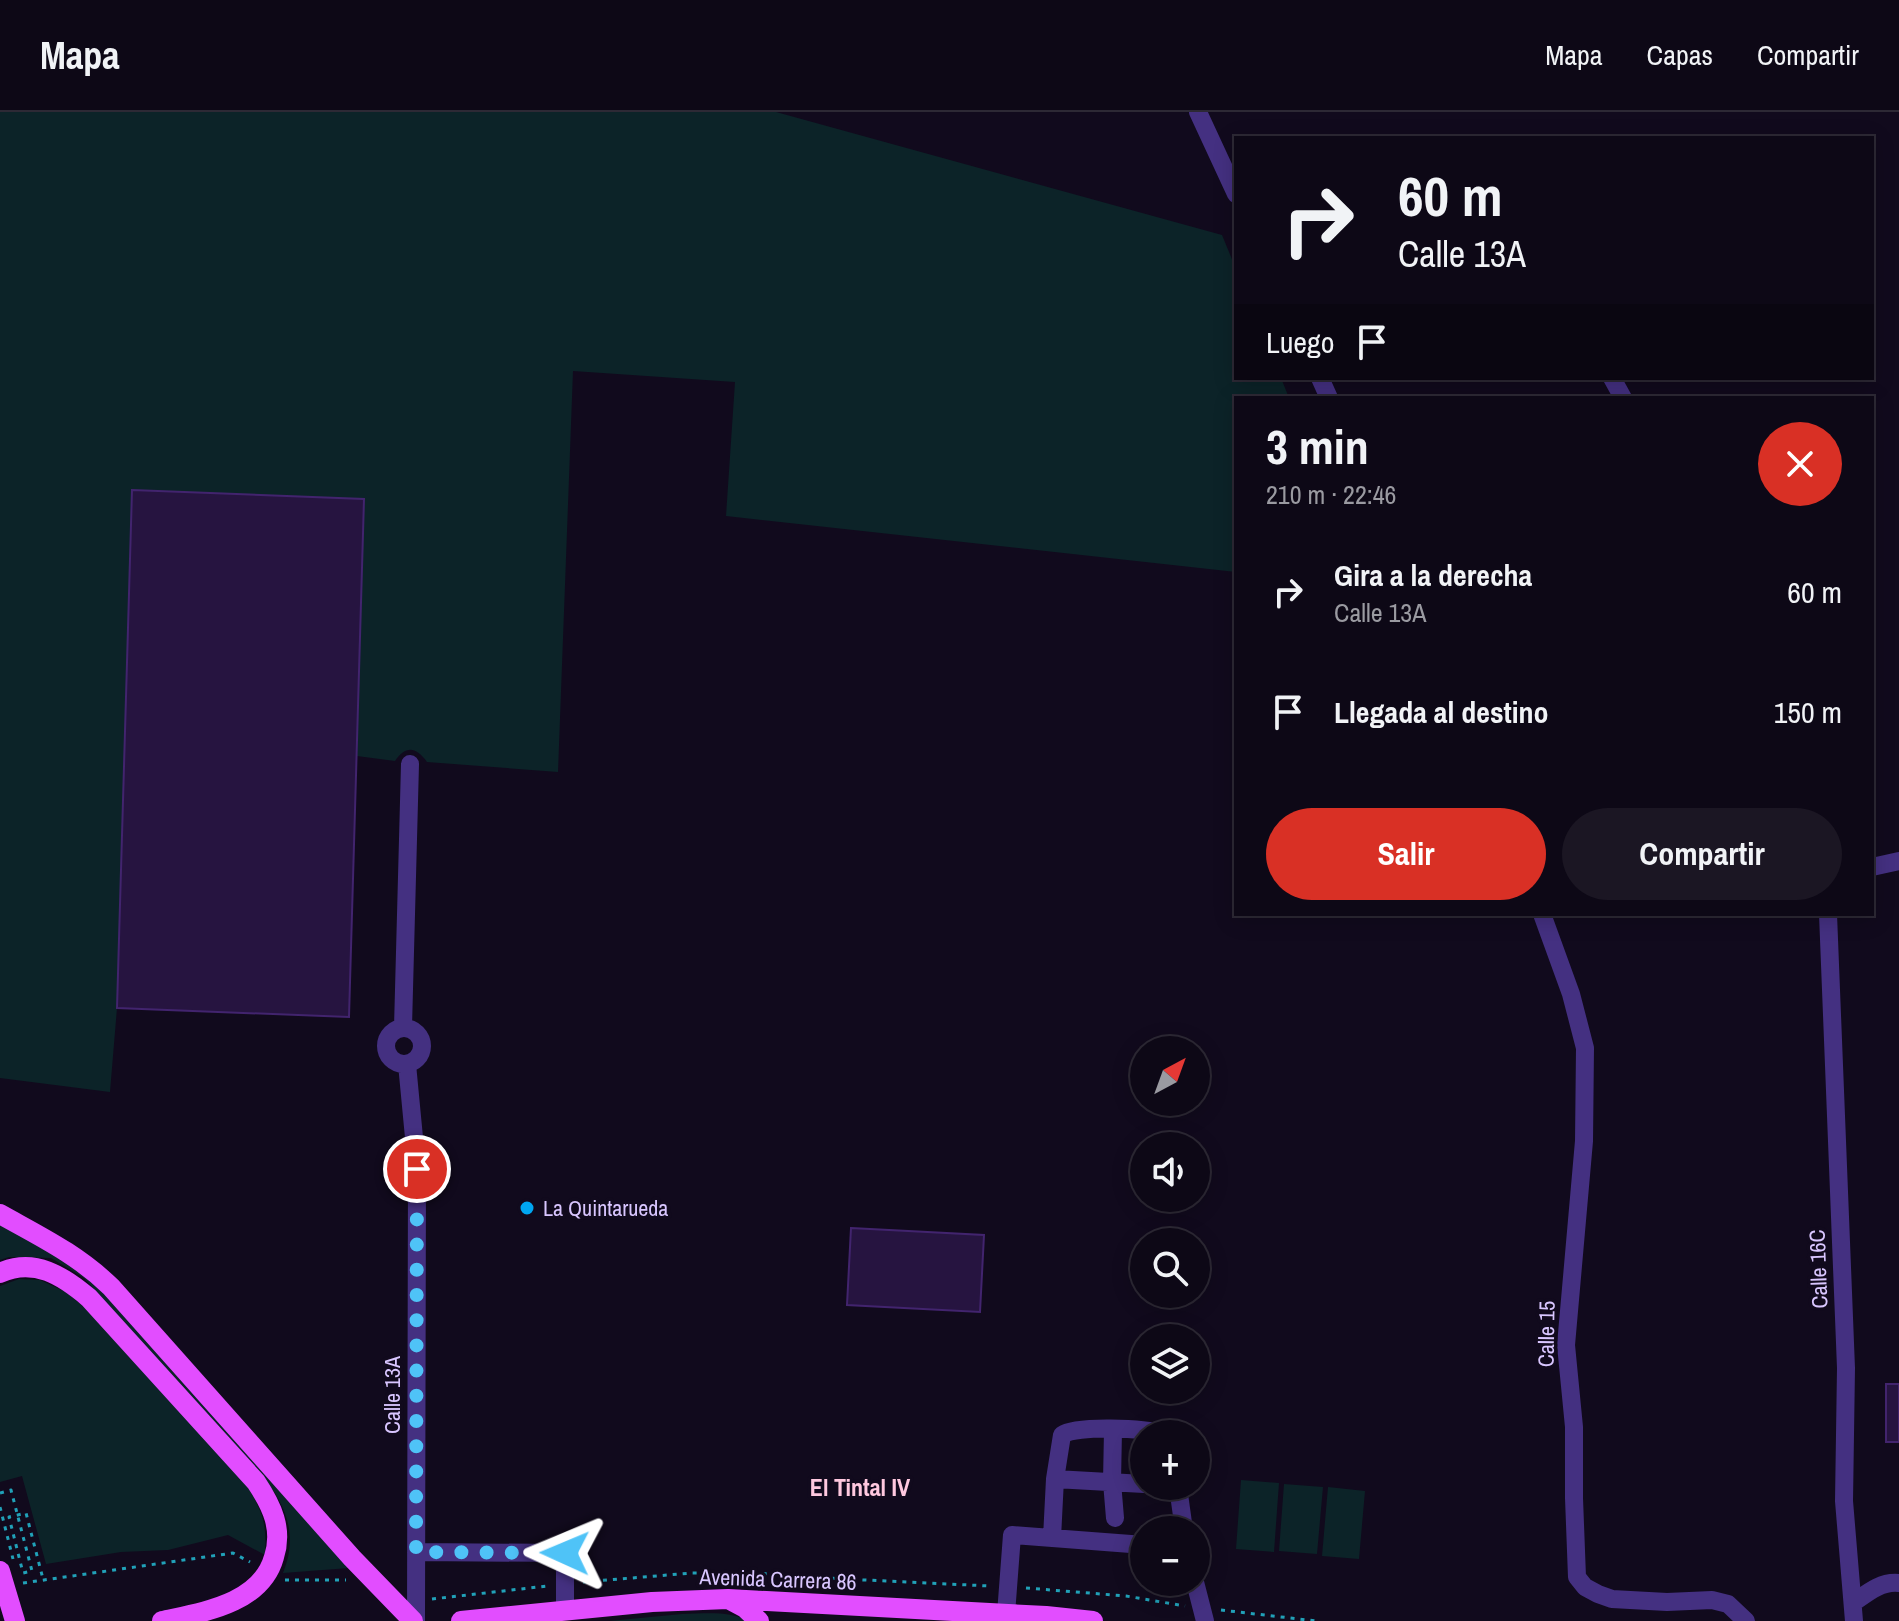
<!DOCTYPE html>
<html lang="es">
<head>
<meta charset="utf-8">
<style>
  body { margin:0; font-family:"Archivo Narrow",sans-serif; background:#1b1623; color:#f1f3f6; height:100vh; display:flex; flex-direction:column; font-size:30px; white-space:nowrap }
  * { box-sizing:border-box; margin:0 }
  p { font-size:26px; color:#9a9aa1 }
  .icon { flex:none; width:44px; height:44px; fill:none; stroke:currentColor; stroke-width:2; stroke-linecap:round; stroke-linejoin:round }
  .map { position:relative; flex:1; overflow:hidden }
  .sheet { position:absolute; left:1234px; top:284px; width:640px; height:520px; display:flex; flex-direction:column; background:#0d0816; border-radius:0px; box-shadow:0 4px 20px #0003,0 0 0 2px #2d2935 }
  .sheet>* { flex:none }
  .hud { position:absolute; left:1234px; top:24px; width:640px; height:244px; border-radius:0px; box-shadow:0 4px 20px #0003,0 0 0 2px #2d2935; background:#0d0816; color:#f1f3f6; overflow:hidden }
  .needle { width:52px; rotate:41deg }
  .controls { position:absolute; left:1130px; top:924px; display:grid; gap:16px }
  .controls a { display:grid; place-items:center; width:80px; height:80px; border-radius:50%; background:#0d0816; box-shadow:0 4px 20px #0003,0 0 0 2px #2d2935; font-size:40px }
  .pin { position:absolute; display:grid; place-items:center; width:68px; height:68px; color:#fff; margin:-34px; border:4px solid #fff; border-radius:50%; box-shadow:0 2px 8px #0007 }
  .me { position:absolute; width:88px; margin:-44px; rotate:271deg; stroke-linejoin:round; filter:drop-shadow(0 0 6px #0008) }
  .turn { display:flex; align-items:center; gap:28px; height:168px; padding:0 32px; font-size:36px }
  .turn .icon { width:104px; height:104px; stroke-width:2.5 }
  .turn b { display:block; font-size:56px; line-height:68px }
  .then { display:flex; align-items:center; height:76px; padding:0 32px; background:#0003; gap:16px; font-size:30px }
  .round { display:grid; place-items:center; flex:none; width:84px; height:84px; border-radius:42px; background:#1b1623 }
  .summary { display:flex; align-items:center; justify-content:space-between; height:136px; padding:0 32px }
  h1 { font-size:48px; font-weight:700; line-height:60px }
  .primary-button { display:flex; gap:16px; margin-top:auto; padding:16px 32px }
  .primary-button a { flex:1; height:92px; border-radius:48px; background:#d93025; color:#fff; font-size:32px; font-weight:700; line-height:92px; text-align:center }
  .primary-button a+a { background:#1b1623; color:#f1f3f6 }
  ul { padding:0; list-style:none }
  li { display:flex; align-items:center; gap:24px; height:120px; padding:0 32px }
  li div { flex:1 }
  li b { display:block; font-size:30px }
  li em { font-style:normal }
  header { display:flex; align-items:center; gap:48px; box-sizing:border-box; height:112px; padding:0 40px; background:#0d0816; border-bottom:2px solid #2d2935 }
  header strong { font-size:38px }
  nav { display:flex; gap:44px; margin-inline-start:auto; font-size:28px }
  .map>svg:first-child { display:block }
  .green { fill:#0c2328 }
  .building { fill:#261440; stroke:#42246e; stroke-width:2 }
  .lines { fill:none; stroke-linecap:round; stroke-linejoin:round }
  .path { stroke:#21a1b8; stroke-width:3; stroke-dasharray:4 6; stroke-linecap:butt }
  .minor { stroke:#443081; stroke-width:18 }
  .major { stroke:#e24dff; stroke-width:20 }
  .route { stroke:#4fc3f7; stroke-width:14; stroke-dasharray:0 25.2 }
  .poi-dot { fill:#00a6f1; stroke:#110a1d; stroke-width:3 }
  .labels { text-anchor:middle; dominant-baseline:central; stroke-width:7; stroke-linejoin:round; paint-order:stroke }
  .poi-label { font-size:22px; fill:#d9c6ff; stroke:#110a1d; text-anchor:start }
  .street-label { font-size:22px; fill:#d9c6ff; stroke:#110a1d }
  .neighbourhood-label { font-size:24px; font-weight:bold; fill:#ffc8df; stroke:#110a1d }
</style>
</head>
<body>
<header>
<strong>Mapa</strong>
<nav><a>Mapa</a><a>Capas</a><a>Compartir</a></nav>
</header>
<div class="map">
<svg width="1899" height="1509" viewBox="0 0 1899 1509">
  <rect width="100%" height="100%" fill="#110a1d"/>
  <path class="green" d="M0 0H776L1222 123 1236 157V266H1281L1289 286H1236V460L726 404 735 270 573 259 558 660 427 650C416 635 406 633 395 649L357 644 364 387 132 379 117 896 110 980 0 966Z
    M0 1109 90 1163 349 1456 283 1461C295 1431 291 1408 275 1381L84 1166 51 1146 9 1145 0 1148Z
    M19 1167 40 1168 66 1180 91 1201 246 1371C262 1401 267 1408 265 1443L228 1423 168 1438 121 1440 46 1452 22 1364 0 1370V1174Z
    M1241 1368 1279 1371 1274 1440 1236 1437Z
    M1284 1372 1323 1375 1317 1442 1279 1439Z
    M1328 1375 1365 1379 1359 1447 1322 1444Z
    M682 1502C704 1502 728 1498 748 1509H609Z"/>
  <path class="building" d="M132 378 364 387 349 905 117 896Z
    M851 1116 984 1123 980 1200 847 1193Z
    M1886 1272H1899V1330H1886Z"/>
  <g class="lines">
    <path class="path" d="M0 1381 11 1378 32 1459 23 1461 9 1405 26 1401 43 1467
      M0 1395 13 1447
      M285 1468H346
      M583 1470 692 1461H716L778 1462 844 1467 990 1474
      M23 1471 233 1441 250 1450
      M1026 1476 1126 1484 1185 1494
      M432 1487 547 1474
      M1221 1498 1316 1509"/>
    <path class="minor" d="M1198 0 1236 82
      M1320 266 1329 286
      M1612 266 1623 286
      M1872 755 1899 749
      M1542 802 1571 882 1585 936 1584 1029 1566 1233 1574 1315V1386L1577 1465 1585 1475 1598 1482 1612 1487 1667 1490 1712 1488 1728 1492 1746 1509
      M1828 802 1846 1256 1844 1389 1854 1509
      M403 915 410 652
      M386 934a18 18 0 1 1 36 0a18 18 0 1 1-36 0Z
      M407 952 417 1057 416 1509
      M1113 1318 1112 1370 1115 1406
      M1055 1367 1144 1372
      M1172 1374 1178 1375 1184 1418
      M1052 1426 1055 1367 1062 1323C1076 1313 1145 1316 1162 1322
      M416 1440 565 1441V1499
      M1195 1470 1205 1509
      M1853 1491C1867 1481 1881 1469 1899 1471
      M1006 1502 1012 1423 1144 1433"/>
    <path class="major" d="M0 1102C41 1125 77 1142 111 1175L352 1446 413 1509
      M0 1161C34 1145 63 1164 89 1186L256 1370C272 1394 283 1417 274 1445 261 1492 203 1500 162 1509
      M0 1459 15 1509
      M730 1488 745 1496 759 1509
      M461 1509 652 1490 728 1487 1046 1504 1093 1509"/>
  </g>
  <g class="lines">
    <path class="route" d="M417 1057 416 1440 565 1441"/>
  </g>
  <circle class="poi-dot" cx="527" cy="1096" r="8"/>
  <g class="labels">
    <g class="poi-label">
      <text x="543" y="1096">La Quintarueda</text>
    </g>
    <g class="street-label">
      <text transform="translate(1818 1157) rotate(-92)">Calle 16C</text>
      <text transform="translate(1546 1222) rotate(-89)">Calle 15</text>
      <text transform="translate(392 1283) rotate(-90)">Calle 13A</text>
      <text transform="translate(778 1467) rotate(2)">Avenida Carrera 86</text>
    </g>
    <g class="neighbourhood-label">
      <text x="860" y="1375">El Tintal IV</text>
    </g>
  </g>
</svg>
<div class="controls">
<a><svg class="needle" viewBox="-14 -14 28 28"><path d="M0-13l5 13h-10z" fill="#e53935"/><path d="M0 13l5-13h-10z" fill="#9a9aa1"/></svg></a>
<a><svg class="icon" aria-label="sound" viewBox="0 0 24 24"><path d="M4 9h4l5-4v14l-5-4H4zM17 9q2 3 0 6"/></svg></a>
<a><svg class="icon" aria-label="search" viewBox="0 0 24 24"><circle cx="10" cy="10" r="6"/><path d="M15 15l6 6"/></svg></a>
<a><svg class="icon" aria-label="layers" viewBox="0 0 24 24"><path d="M12 4l9 5-9 5-9-5zM3 14l9 5 9-5"/></svg></a>
<a>+</a>
<a>−</a>
</div>
<div class="pin" style="left:417px;top:1057px;background:#d93025"><svg class="icon" aria-label="arrive" viewBox="0 0 24 24"><path d="M6 21V4h12l-3 4 3 4H6"/></svg></div>
<svg class="me" style="left:565px;top:1441px" viewBox="-20 -20 40 40"><path d="M0-17L14 15 0 8-14 15z" fill="#4fc3f7" stroke="#fff" stroke-width="4"/></svg>
<div class="hud">
<div class="turn"><svg class="icon" aria-label="right" viewBox="0 0 24 24"><path d="M7 20v-9h11M14 6l5 5-5 5"/></svg><div><b>60 m</b>Calle 13A</div></div>
<div class="then">Luego<svg class="icon" aria-label="arrive" viewBox="0 0 24 24"><path d="M6 21V4h12l-3 4 3 4H6"/></svg></div>
</div>
<section class="sheet">
<div class="summary"><div><h1>3 min</h1><p>210 m · 22:46</p></div><a class="round" style="background:#d93025;color:#fff"><svg class="icon" aria-label="close" viewBox="0 0 24 24"><path d="M6 6l12 12M18 6L6 18"/></svg></a></div>
<ul>
<li><svg class="icon" aria-label="right" viewBox="0 0 24 24"><path d="M7 20v-9h11M14 6l5 5-5 5"/></svg><div><b>Gira a la derecha</b><p>Calle 13A</p></div><em>60 m</em></li>
<li><svg class="icon" aria-label="arrive" viewBox="0 0 24 24"><path d="M6 21V4h12l-3 4 3 4H6"/></svg><div><b>Llegada al destino</b></div><em>150 m</em></li>
</ul>
<div class="primary-button"><a>Salir</a><a>Compartir</a></div>
</section>
</div>
</body>
</html>
